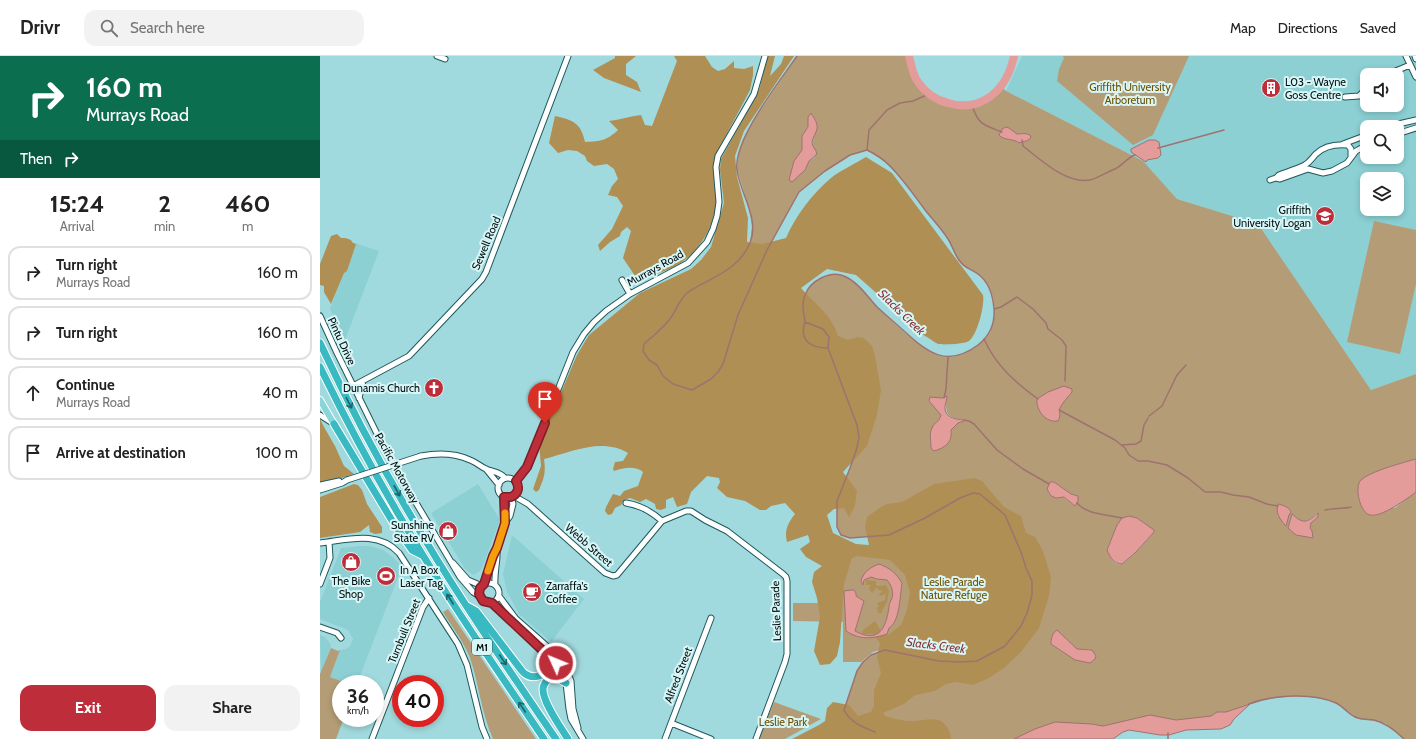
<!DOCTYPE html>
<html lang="en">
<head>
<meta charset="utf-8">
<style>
  body { margin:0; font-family:Cabin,sans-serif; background:#f2f2f2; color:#222; height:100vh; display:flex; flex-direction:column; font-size:15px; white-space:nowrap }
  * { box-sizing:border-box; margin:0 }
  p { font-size:13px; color:#767676 }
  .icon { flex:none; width:22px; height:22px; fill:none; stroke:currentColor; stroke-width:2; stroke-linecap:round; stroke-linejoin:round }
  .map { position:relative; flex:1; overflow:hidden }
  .sheet { display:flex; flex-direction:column; background:#fff; width:320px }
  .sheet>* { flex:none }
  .hud { background:#0b6e4f; color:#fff; overflow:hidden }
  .buttons { position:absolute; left:1040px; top:12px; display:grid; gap:8px }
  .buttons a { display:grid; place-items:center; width:44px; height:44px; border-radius:8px; background:#fff; box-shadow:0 2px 6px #0003; font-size:20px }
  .speed { position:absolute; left:12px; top:619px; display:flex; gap:8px; font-size:20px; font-weight:700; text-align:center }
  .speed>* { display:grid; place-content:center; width:52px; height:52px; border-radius:50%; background:#fff; box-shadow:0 2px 6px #0003; line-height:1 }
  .speed small { font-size:10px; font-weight:400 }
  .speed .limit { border:6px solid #d22; background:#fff; color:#111 }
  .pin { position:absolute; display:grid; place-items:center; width:34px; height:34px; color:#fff; margin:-41px -17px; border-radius:50% 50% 50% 0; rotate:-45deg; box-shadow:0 0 4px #0007 }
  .pin .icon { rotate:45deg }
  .me { position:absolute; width:44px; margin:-22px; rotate:314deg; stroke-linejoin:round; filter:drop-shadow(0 0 3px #0008) }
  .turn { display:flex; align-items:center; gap:14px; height:84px; padding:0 20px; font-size:18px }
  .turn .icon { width:52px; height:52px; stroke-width:2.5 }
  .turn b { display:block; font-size:28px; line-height:34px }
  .then { display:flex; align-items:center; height:38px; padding:0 20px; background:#0003; gap:8px; font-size:15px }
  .eta { display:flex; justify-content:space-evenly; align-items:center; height:68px; text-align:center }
  .eta b { font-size:24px; font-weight:800; line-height:28px }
  .button { display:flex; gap:8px; margin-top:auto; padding:8px 20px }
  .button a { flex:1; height:46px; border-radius:12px; background:#be2e3a; color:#fff; font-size:16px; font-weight:800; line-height:46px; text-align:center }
  .button a+a { background:#f2f2f2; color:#222 }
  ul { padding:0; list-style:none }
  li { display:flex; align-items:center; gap:12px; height:54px; margin:0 8px 6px; padding:0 12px; border:2px solid #e0e0e0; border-radius:12px }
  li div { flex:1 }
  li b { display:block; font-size:15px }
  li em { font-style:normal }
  header { display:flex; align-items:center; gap:24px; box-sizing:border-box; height:56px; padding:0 20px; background:#fff; border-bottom:1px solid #e0e0e0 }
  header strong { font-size:19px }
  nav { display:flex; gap:22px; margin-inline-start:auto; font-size:14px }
  .search { width:280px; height:36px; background:#f2f2f2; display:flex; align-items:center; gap:10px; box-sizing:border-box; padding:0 14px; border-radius:12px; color:#767676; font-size:15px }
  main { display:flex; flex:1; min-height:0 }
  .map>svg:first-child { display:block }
  .built { fill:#8cd0d4; fill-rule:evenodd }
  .green { fill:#b49d76; fill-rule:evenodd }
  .forest { fill:#af8f54 }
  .water { fill:#e39c99; stroke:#9f7270 }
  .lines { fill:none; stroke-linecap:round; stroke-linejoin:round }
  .stream { stroke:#9f7270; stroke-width:1.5 }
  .river { stroke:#e39c99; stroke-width:8 }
  .minor-casing { stroke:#1f585c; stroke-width:7 }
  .major-casing { stroke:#fff; stroke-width:8 }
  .highway-casing { stroke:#fff; stroke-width:9 }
  .minor { stroke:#fff; stroke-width:5 }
  .major { stroke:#88d6da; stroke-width:6 }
  .highway { stroke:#39bac2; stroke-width:7 }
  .minor-bridge-casing { stroke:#1f585c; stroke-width:7; stroke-linecap:butt }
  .minor-bridge { stroke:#fff; stroke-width:5 }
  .oneway { stroke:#1c646a }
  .route-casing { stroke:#7c1e26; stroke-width:10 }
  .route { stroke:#be2e3a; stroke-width:7 }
  .slow { stroke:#f59e0b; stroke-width:7 }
  .labels { text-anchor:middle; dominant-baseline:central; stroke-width:4; stroke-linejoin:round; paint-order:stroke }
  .shield { fill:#d9f6f7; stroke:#415456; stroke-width:1 }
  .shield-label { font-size:10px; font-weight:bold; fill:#000f11 }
  .poi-label { font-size:11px; fill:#000f11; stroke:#d9f6f7; text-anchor:start }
  .park-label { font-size:11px; fill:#6f4f01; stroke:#d9f6f7 }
  .street-label { font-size:11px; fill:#000f11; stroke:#d9f6f7 }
  .water-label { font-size:12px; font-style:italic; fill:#863234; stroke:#d9f6f7 }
</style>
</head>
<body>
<header>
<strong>Drivr</strong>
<div class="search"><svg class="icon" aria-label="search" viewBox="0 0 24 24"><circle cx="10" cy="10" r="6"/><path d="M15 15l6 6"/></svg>Search here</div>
<nav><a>Map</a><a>Directions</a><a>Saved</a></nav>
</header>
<main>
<section class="sheet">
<div class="hud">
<div class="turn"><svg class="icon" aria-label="right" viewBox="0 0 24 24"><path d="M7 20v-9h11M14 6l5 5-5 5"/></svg><div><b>160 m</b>Murrays Road</div></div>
<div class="then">Then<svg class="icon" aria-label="right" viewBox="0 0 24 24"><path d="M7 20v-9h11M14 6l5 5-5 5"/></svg></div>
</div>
<div class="eta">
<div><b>15:24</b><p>Arrival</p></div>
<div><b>2</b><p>min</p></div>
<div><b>460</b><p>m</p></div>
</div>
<ul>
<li><svg class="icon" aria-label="right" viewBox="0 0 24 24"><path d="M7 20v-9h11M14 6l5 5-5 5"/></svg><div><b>Turn right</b><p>Murrays Road</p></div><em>160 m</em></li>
<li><svg class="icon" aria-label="right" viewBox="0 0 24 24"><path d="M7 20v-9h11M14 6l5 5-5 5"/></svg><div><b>Turn right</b></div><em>160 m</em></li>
<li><svg class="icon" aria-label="ahead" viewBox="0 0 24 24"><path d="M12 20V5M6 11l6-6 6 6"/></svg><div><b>Continue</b><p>Murrays Road</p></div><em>40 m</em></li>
<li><svg class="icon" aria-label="arrive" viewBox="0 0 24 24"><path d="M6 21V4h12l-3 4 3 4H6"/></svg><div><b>Arrive at destination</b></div><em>100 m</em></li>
</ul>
<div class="button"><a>Exit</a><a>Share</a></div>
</section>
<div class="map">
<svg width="1096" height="683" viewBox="0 0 1096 683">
  <rect width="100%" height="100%" fill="#a1dade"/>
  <path class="built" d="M702 0H1096V318L1051 334 938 168 857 143 823 105 686 35ZM1047 19H1077V49H1047ZM1047 71H1077V101H1047ZM1047 123H1077V153H1047Z
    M35 187 59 195 25 284 10 253Z
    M158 428 180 464 162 512 159 516 153 519 145 513 111 457Z
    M192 479 264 543 231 586 199 558 187 536 183 518Z
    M39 490H50L63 494 74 502 82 511 37 628H29L10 621 20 594 26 593 30 590 33 583 28 574 0 563V546L21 492Z
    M0 579 5 581 10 587 11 591 1 618Z"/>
  <path class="green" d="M477 0H589C591 8 593 20 598 27 610 42 637 57 656 49 666 44 674 38 681 30L686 35 823 105 857 143 938 168 1051 334 1096 318V403C1084 406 1047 417 1041 425 1036 430 1039 441 1040 447L1075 452C1082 446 1089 441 1096 436V683H1084L1065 667 1038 662 1016 647 1003 643 983 640 966 641 947 643 930 648 915 656 848 670 708 683H574L524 654 537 615 543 606 551 599 565 594 639 606 569 479 530 482 521 479 517 471V445L530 412 536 395 484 240C492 226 507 213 524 220 537 225 546 238 555 248 569 263 604 298 624 301 631 302 641 299 647 296 655 292 666 284 670 277 677 263 676 239 666 227 664 224 661 220 658 218 649 211 644 214 637 202 634 196 632 189 628 183 621 173 613 164 605 154 588 131 573 108 547 94L530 99 505 115 479 136 447 194 425 195 430 186 432 170 429 152 417 113 419 97 423 83 436 61ZM488 61 497 73C491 86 493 87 495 101L489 105 485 114 470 124 473 109 482 94V80L488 71ZM626 340C626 358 625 361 644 364L638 367 631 374C633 386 626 389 617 394L611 392 610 379 620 362 621 358 609 345C614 344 622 343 626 340ZM734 426 751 438 755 439 758 445 755 450 743 441 736 442 731 440 728 436ZM997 457 998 461 991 467 989 472 991 473 986 480 976 479 968 472 972 458C975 460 977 463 980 464 986 468 992 461 997 457ZM804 461 817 462 834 474C833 480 808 505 802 508 794 511 787 497 788 491 789 487 792 483 793 479 796 473 798 465 804 461ZM745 582 757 593H769L776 600 773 605 741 595 731 588V584Z
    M743 0H869L833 79 813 89 737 25 739 13 744 2Z
    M1054 165 1096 174V228L1080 298 1027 286Z
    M685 475 563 593 553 596 541 606H523V566L473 565V547H503L519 483 543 494Z
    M128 553 216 683H173C161 656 159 628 150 602 144 586 132 571 123 556Z
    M11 592 18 595 20 594 10 621 29 628H21V662H24L16 683H0V618Z
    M454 646 501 663 465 683H439Z"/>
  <path class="forest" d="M295 0H316L306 8V19L317 26 321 36 284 22 273 14 295 2Z
    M354 0H385L392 11 398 15 405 13 414 5V12L424 13 433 10V19L430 34 395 100C392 115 396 129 396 143 396 169 379 197 357 209 345 216 332 219 319 224L315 220 303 202 311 175 307 171 301 176 300 180 290 186 280 195 278 189 292 173 303 150 297 141 288 139 292 130 298 123 294 113 287 108 274 110 267 105 265 100 257 95 248 94 238 97 229 87 235 60C253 64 261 67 265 86 281 85 286 85 298 74L289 65C300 64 310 60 321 59L325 69 332 70 357 5Z
    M448 0H455L450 20 461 8 464 0H474L424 75 415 100 417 121 428 162 427 186 442 188 466 182C476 159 492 138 511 122 521 114 535 108 546 101L572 117 663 239C665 250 657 279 649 285 645 288 623 289 618 288 614 286 609 282 605 280L536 219 507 213 481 232C495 248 512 259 518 280L528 284 538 281 544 282 552 290 555 300 561 334 557 359 547 390 523 416 537 435 535 450 529 461 524 452 514 453 507 459 513 477 536 488 549 489 545 471 547 461 561 451 567 448 582 446 614 428 655 422 662 425 684 451 701 460 706 477 715 481 723 495 731 521 729 540 719 572 701 596 684 612 669 622 653 629 636 626 626 628 615 635 595 639 584 648 563 657 565 660C574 663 584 665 593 665 601 665 611 662 618 664 626 666 631 676 631 683H472L499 669 505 665 507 652 513 646 529 649 538 660 551 656 554 650V634L561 617 557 601 560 587 553 578H542L543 574 555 565 560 573 568 579 581 569 587 554 590 537 585 519 570 504 537 500 532 502 524 528 520 586 517 600 510 608 500 609 494 595 500 561 497 542 492 526 494 516 502 510 486 501 480 493 490 486 488 479 467 486C464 474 468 467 475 458L465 447 451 450 446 454H440L425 445 407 441 397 432 400 426 399 422 387 420 371 436 367 448 357 451 353 441 346 444V452L341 454 336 453 335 448 326 443 320 446 310 442 304 444 301 449 295 452 292 458 288 459 285 455 286 451 293 438 300 440 304 435 318 430 323 416C315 409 303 412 294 415L293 413 295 406 303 405 308 397C282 381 251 396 224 403 226 417 224 422 219 434L216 436 213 433 221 410 219 388 257 299 269 279 320 237 371 213 381 204 391 191 404 147 400 114 401 103 439 34Z
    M17 178 21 182C26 182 30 182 33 187L36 188 27 215 24 217 11 248 4 236V230L0 229V208L11 180Z
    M0 363 4 371 15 390 24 410 34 418 12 425 0 427Z
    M34 428 38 429 42 434 47 448 62 471V477L55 478 50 476 49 469 40 476 0 482V441Z
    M546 524 556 525V529L559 530 566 529 569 535 567 546 561 557H558L557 552 559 550 557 547 565 544 566 538 560 540 559 538 563 535 558 534 557 531 552 537 549 532 551 529H546Z"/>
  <path class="water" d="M491 57C494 62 498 67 497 73 496 77 493 81 492 86 492 91 496 93 497 98L489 105 485 114 472 126 469 124 474 105 482 94V80L488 71V61Z
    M686 71 689 72 697 78C702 78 706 76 711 80 710 86 703 85 699 87 693 82 684 85 679 79L682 73Z
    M829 84H835L839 86 841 99 838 102 827 104 826 106 811 96V93Z
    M744 330 752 333V336C748 341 743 346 740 352 739 357 741 360 738 365 726 367 716 355 717 343L728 336Z
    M627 340C627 343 626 346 625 350 624 362 635 363 644 364V365L638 367 631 374C633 386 625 392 614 395L611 392C611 385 609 378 612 372 614 366 619 367 621 359L609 345 610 341 622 342Z
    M1096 403V436C1088 442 1061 462 1050 459 1040 457 1034 431 1041 424 1051 415 1082 407 1096 403Z
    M730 426H734L751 438 758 440V445L755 450 744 441 736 442 731 440 727 433Z
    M958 448C963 449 969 451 971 456L969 459 966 470C960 464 955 456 958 448Z
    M998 457V461L991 467 990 472 992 475 993 482 976 479 968 472 972 458C975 460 977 463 980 464 987 468 993 461 998 457Z
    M809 460 817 462 834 474V476L816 496 802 508C794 508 790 501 787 494L797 469 802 462Z
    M559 508C570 512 576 517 582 527 580 539 580 566 569 572L567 578C552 583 540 584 526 575L524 535 531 534H534L536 537V540L544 545 535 575C559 588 566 572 569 551 569 547 571 545 572 542 574 535 571 529 567 524L557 523 551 521 544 524 543 529 541 525C543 516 551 511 559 508Z
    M737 574 757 593 772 594 776 600 775 603 770 607 755 604 731 588C731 583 732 577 737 574Z
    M930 648 914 663 910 669 901 673 866 674 849 679H840L809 674 803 676 793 683H694L715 673 735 666 772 668 783 670 830 659 856 664 891 660 897 656H906Z"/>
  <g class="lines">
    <path class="stream" d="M477 0C460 25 413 84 417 114 420 137 440 163 430 187 420 210 401 218 380 229 376 232 370 234 367 237 360 243 357 252 352 260 345 271 334 279 324 288L323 295 329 304 337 309 343 320 353 328 372 334 391 323 398 316 403 308 418 259 447 194 479 136 505 115 530 99 547 94C555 98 563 103 569 109 583 123 594 139 605 154 613 164 621 172 628 183 632 189 634 197 639 204 645 213 650 212 658 218 669 226 673 240 674 253 675 268 670 280 658 289 627 312 608 297 584 275 575 267 566 259 557 251 547 240 538 226 524 220 510 214 490 225 485 239 481 248 484 257 485 266L503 273 509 281 508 292 537 369 539 382 536 395 530 412 517 445V471L521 479 530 482 569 479 605 462 640 442 653 437 660 438 685 459 701 496 706 512 712 525V539L707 557 701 570 685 590 657 605 639 606 619 605 565 594 551 599 543 606 537 615 524 654C530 666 542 671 555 676
      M652 49C658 69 664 69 682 76
      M702 84 703 90C721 104 746 128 770 124 776 123 789 115 795 113 803 109 808 101 815 99
      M838 92 904 74
      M547 94 549 74 567 54 580 47 593 45 609 38
      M674 253 681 251 697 241 713 253 726 267 728 273 742 284 746 290 745 325
      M485 266C479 284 490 292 508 292
      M664 283C676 310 695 326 718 343
      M624 342 626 333 628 301
      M739 354 795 384 805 392 809 399 818 405H828L847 409 868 422 885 436H901L913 439 929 441 947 448 958 450
      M829 360 842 350 857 319 866 309
      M644 364 649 365 654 368 677 394 703 413 729 428
      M801 389 816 388 821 385 824 369 828 362
      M757 447C767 459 787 458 802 462
      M1005 454C1014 452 1022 453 1031 451
      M929 648C952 639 992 636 1016 647 1024 651 1030 660 1038 662 1043 664 1049 663 1054 664 1066 667 1075 674 1084 683
      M848 683V677"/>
    <path class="river" d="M589 0C591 8 593 20 598 26 605 36 616 44 628 47 663 57 687 33 694 0"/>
    <defs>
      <path id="minor" d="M117 0 125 3
        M1086 0 1096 21
        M1095 0 1096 3
        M1066 19 1090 9
        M1025 41 1039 40 1047 32
        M1065 71 1096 64
        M1077 78 1096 72
        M1023 88 1047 79
        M956 122 959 119C967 116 977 113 985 109 990 106 992 102 996 98 1004 90 1017 88 1028 89L1031 93V100
        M950 124 956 122 960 123 988 113 1003 117 1012 115 1027 107 1036 95 1047 89
        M302 224 310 238
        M0 260 17 297 67 398 140 521 153 536 159 540
        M33 330 89 300 162 223 166 216 248 0
        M39 342 43 325
        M0 359 14 368
        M101 400C117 397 135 397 150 404 156 406 161 411 166 413 173 416 180 416 185 422
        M166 413 179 429
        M178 432a10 10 0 1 1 20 0a10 10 0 1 1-20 0Z
        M196 425 207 411 253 296 264 278 274 266 286 255 310 238 368 207 387 186 393 173 397 160 399 146 396 111 398 100 434 38 445 0
        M0 429 19 425
        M0 434 22 427 27 424
        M194 440 208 448 285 517 293 520 297 519 342 465 366 455H371L385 464 407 475 463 518 466 521 467 525V598L465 606 436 683
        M184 441 185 467
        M306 447C319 449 332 456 342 465
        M0 487C27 484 58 474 79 497L138 588 147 609 162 671 167 683
        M133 507 148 524 162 530
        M159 537a10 10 0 1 1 20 0a10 10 0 1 1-20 0Z
        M0 528 10 502 9 486
        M165 528 173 500 177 492 185 467 190 460 193 448 191 441
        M175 529C174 516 178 505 177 493
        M179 540 196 563 238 600 244 609 251 625 253 653 258 672
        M172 547 237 609 246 627 249 653 251 663 263 683
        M0 571 17 577 21 582
        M351 667 391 683
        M52 683 103 551 109 542
        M345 683 391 562"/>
      <path id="major" d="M0 344 14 368"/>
      <path id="highway" d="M0 287C31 354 66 419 104 482 145 551 191 617 236 683
        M0 311C36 385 76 457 120 527 153 580 189 631 224 683
        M14 368 74 468 92 494 102 499
        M147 550 156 555 202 615C214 629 230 614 242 606
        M246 612C239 616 227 621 224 629 218 640 241 672 248 683
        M226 616 229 601
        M230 622 239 623 246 627"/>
    </defs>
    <use href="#minor" class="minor-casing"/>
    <use href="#major" class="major-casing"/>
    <use href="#highway" class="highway-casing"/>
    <use href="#minor" class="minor"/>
    <use href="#major" class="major"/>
    <use href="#highway" class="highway"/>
    <defs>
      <path id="minor-bridge" d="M27 424 101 400"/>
    </defs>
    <use href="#minor-bridge" class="minor-bridge-casing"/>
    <use href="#minor-bridge" class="minor-bridge"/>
  </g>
  <defs><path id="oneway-shaft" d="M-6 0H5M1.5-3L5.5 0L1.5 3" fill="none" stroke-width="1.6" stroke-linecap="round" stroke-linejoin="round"/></defs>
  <g class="oneway">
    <use href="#oneway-shaft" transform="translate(29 347) rotate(63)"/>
    <use href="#oneway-shaft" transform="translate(77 435) rotate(61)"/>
    <use href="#oneway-shaft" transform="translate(130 543) rotate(-123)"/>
    <use href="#oneway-shaft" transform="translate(183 604) rotate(56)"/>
    <use href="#oneway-shaft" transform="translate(202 651) rotate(-124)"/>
  </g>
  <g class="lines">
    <defs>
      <path id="route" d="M225 367 207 411 196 425C200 432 198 438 191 441H184L185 467 177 492 173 500 164 528 160 532 159 538 163 545 172 547 236 607"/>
    </defs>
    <use href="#route" class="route-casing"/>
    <use href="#route" class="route"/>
    <path class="slow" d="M168 515 173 500 177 492 185 467V457"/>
  </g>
  <defs>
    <symbol id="building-disc" viewBox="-11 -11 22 22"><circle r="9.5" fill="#be2e3a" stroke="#d9f6f7"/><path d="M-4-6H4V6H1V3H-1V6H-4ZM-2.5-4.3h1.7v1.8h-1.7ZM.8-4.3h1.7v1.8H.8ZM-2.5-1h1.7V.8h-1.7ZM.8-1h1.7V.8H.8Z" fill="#fff"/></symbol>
    <symbol id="university-disc" viewBox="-11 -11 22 22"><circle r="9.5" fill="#be2e3a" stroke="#d9f6f7"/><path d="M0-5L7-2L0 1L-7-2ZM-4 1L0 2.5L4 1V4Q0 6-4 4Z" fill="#fff"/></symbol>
    <symbol id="church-disc" viewBox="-11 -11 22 22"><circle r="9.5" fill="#be2e3a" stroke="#d9f6f7"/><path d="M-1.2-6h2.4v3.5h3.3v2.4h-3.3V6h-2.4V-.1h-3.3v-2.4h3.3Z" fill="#fff"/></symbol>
    <symbol id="shop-disc" viewBox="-11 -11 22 22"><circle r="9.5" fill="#be2e3a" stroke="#d9f6f7"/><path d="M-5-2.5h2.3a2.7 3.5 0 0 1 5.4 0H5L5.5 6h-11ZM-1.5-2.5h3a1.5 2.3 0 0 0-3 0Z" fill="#fff"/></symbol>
    <symbol id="stadium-disc" viewBox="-11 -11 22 22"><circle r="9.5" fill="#be2e3a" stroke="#d9f6f7"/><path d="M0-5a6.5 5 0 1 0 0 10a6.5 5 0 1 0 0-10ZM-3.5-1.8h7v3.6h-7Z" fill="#fff"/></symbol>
    <symbol id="cafe-disc" viewBox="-11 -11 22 22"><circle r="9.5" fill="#be2e3a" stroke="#d9f6f7"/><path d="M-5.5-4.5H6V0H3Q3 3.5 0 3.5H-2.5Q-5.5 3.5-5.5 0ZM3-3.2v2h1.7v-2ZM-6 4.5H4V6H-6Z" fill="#fff"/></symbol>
  </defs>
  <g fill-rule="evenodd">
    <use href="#building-disc" x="940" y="21" width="22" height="22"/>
    <use href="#university-disc" x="994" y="149" width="22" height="22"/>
    <use href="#church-disc" x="103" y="321" width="22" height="22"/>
    <use href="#shop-disc" x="117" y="464" width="22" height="22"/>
    <use href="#shop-disc" x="20" y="495" width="22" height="22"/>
    <use href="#stadium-disc" x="55" y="509" width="22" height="22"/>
    <use href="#cafe-disc" x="201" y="525" width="22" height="22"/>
  </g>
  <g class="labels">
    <rect class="shield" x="152" y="583" width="20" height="16" rx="3"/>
    <g class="shield-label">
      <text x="162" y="591">M1</text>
    </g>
    <g class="poi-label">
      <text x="965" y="26">L03 - Wayne<tspan x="965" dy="13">Goss Centre</tspan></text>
      <text x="991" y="154" text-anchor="end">Griffith<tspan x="991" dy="13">University Logan</tspan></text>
      <text x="100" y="332" text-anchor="end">Dunamis Church</text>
      <text x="114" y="469" text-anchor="end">Sunshine<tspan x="114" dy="13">State RV</tspan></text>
      <text x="80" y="514">In A Box<tspan x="80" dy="13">Laser Tag</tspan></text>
      <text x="31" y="525" text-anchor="middle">The Bike<tspan x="31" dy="13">Shop</tspan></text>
      <text x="226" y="530">Zarraffa's<tspan x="226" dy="13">Coffee</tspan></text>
    </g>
    <g class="park-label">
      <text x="810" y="31">Griffith University<tspan x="810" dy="13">Arboretum</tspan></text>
      <text x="634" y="526">Leslie Parade<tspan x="634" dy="13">Nature Refuge</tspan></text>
      <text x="463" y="666">Leslie Park</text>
    </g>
    <g class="street-label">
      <text transform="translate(166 187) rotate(-67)">Sewell Road</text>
      <text transform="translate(335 212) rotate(-29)">Murrays Road</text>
      <text transform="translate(22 285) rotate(65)">Pintu Drive</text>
      <text transform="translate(77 412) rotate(61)">Pacific Motorway</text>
      <text transform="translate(269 489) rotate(41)">Webb Street</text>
      <text transform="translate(456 555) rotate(-92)">Leslie Parade</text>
      <text transform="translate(84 575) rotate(-68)">Turnbull Street</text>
      <text transform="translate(358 619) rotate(-69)">Alfred Street</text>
    </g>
    <g class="water-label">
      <text transform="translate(582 256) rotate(44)">Slacks Creek</text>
      <text transform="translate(616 589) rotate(7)">Slacks Creek</text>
    </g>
  </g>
</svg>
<div class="buttons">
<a><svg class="icon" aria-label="sound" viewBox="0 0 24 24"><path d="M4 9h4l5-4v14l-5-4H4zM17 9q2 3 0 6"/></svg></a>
<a><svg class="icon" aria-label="search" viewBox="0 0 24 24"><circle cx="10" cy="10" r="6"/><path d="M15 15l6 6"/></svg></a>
<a><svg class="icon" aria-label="layers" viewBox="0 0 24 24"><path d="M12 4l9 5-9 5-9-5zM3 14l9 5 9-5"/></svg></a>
</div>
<div class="speed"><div>36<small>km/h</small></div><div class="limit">40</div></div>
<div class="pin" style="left:225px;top:367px;background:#d93025"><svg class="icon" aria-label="arrive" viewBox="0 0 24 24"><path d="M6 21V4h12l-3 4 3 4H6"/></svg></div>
<svg class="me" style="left:236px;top:607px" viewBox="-20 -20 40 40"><circle r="17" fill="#be2e3a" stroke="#fff" stroke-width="3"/><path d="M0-11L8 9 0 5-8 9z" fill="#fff"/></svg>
</div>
</main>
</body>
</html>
